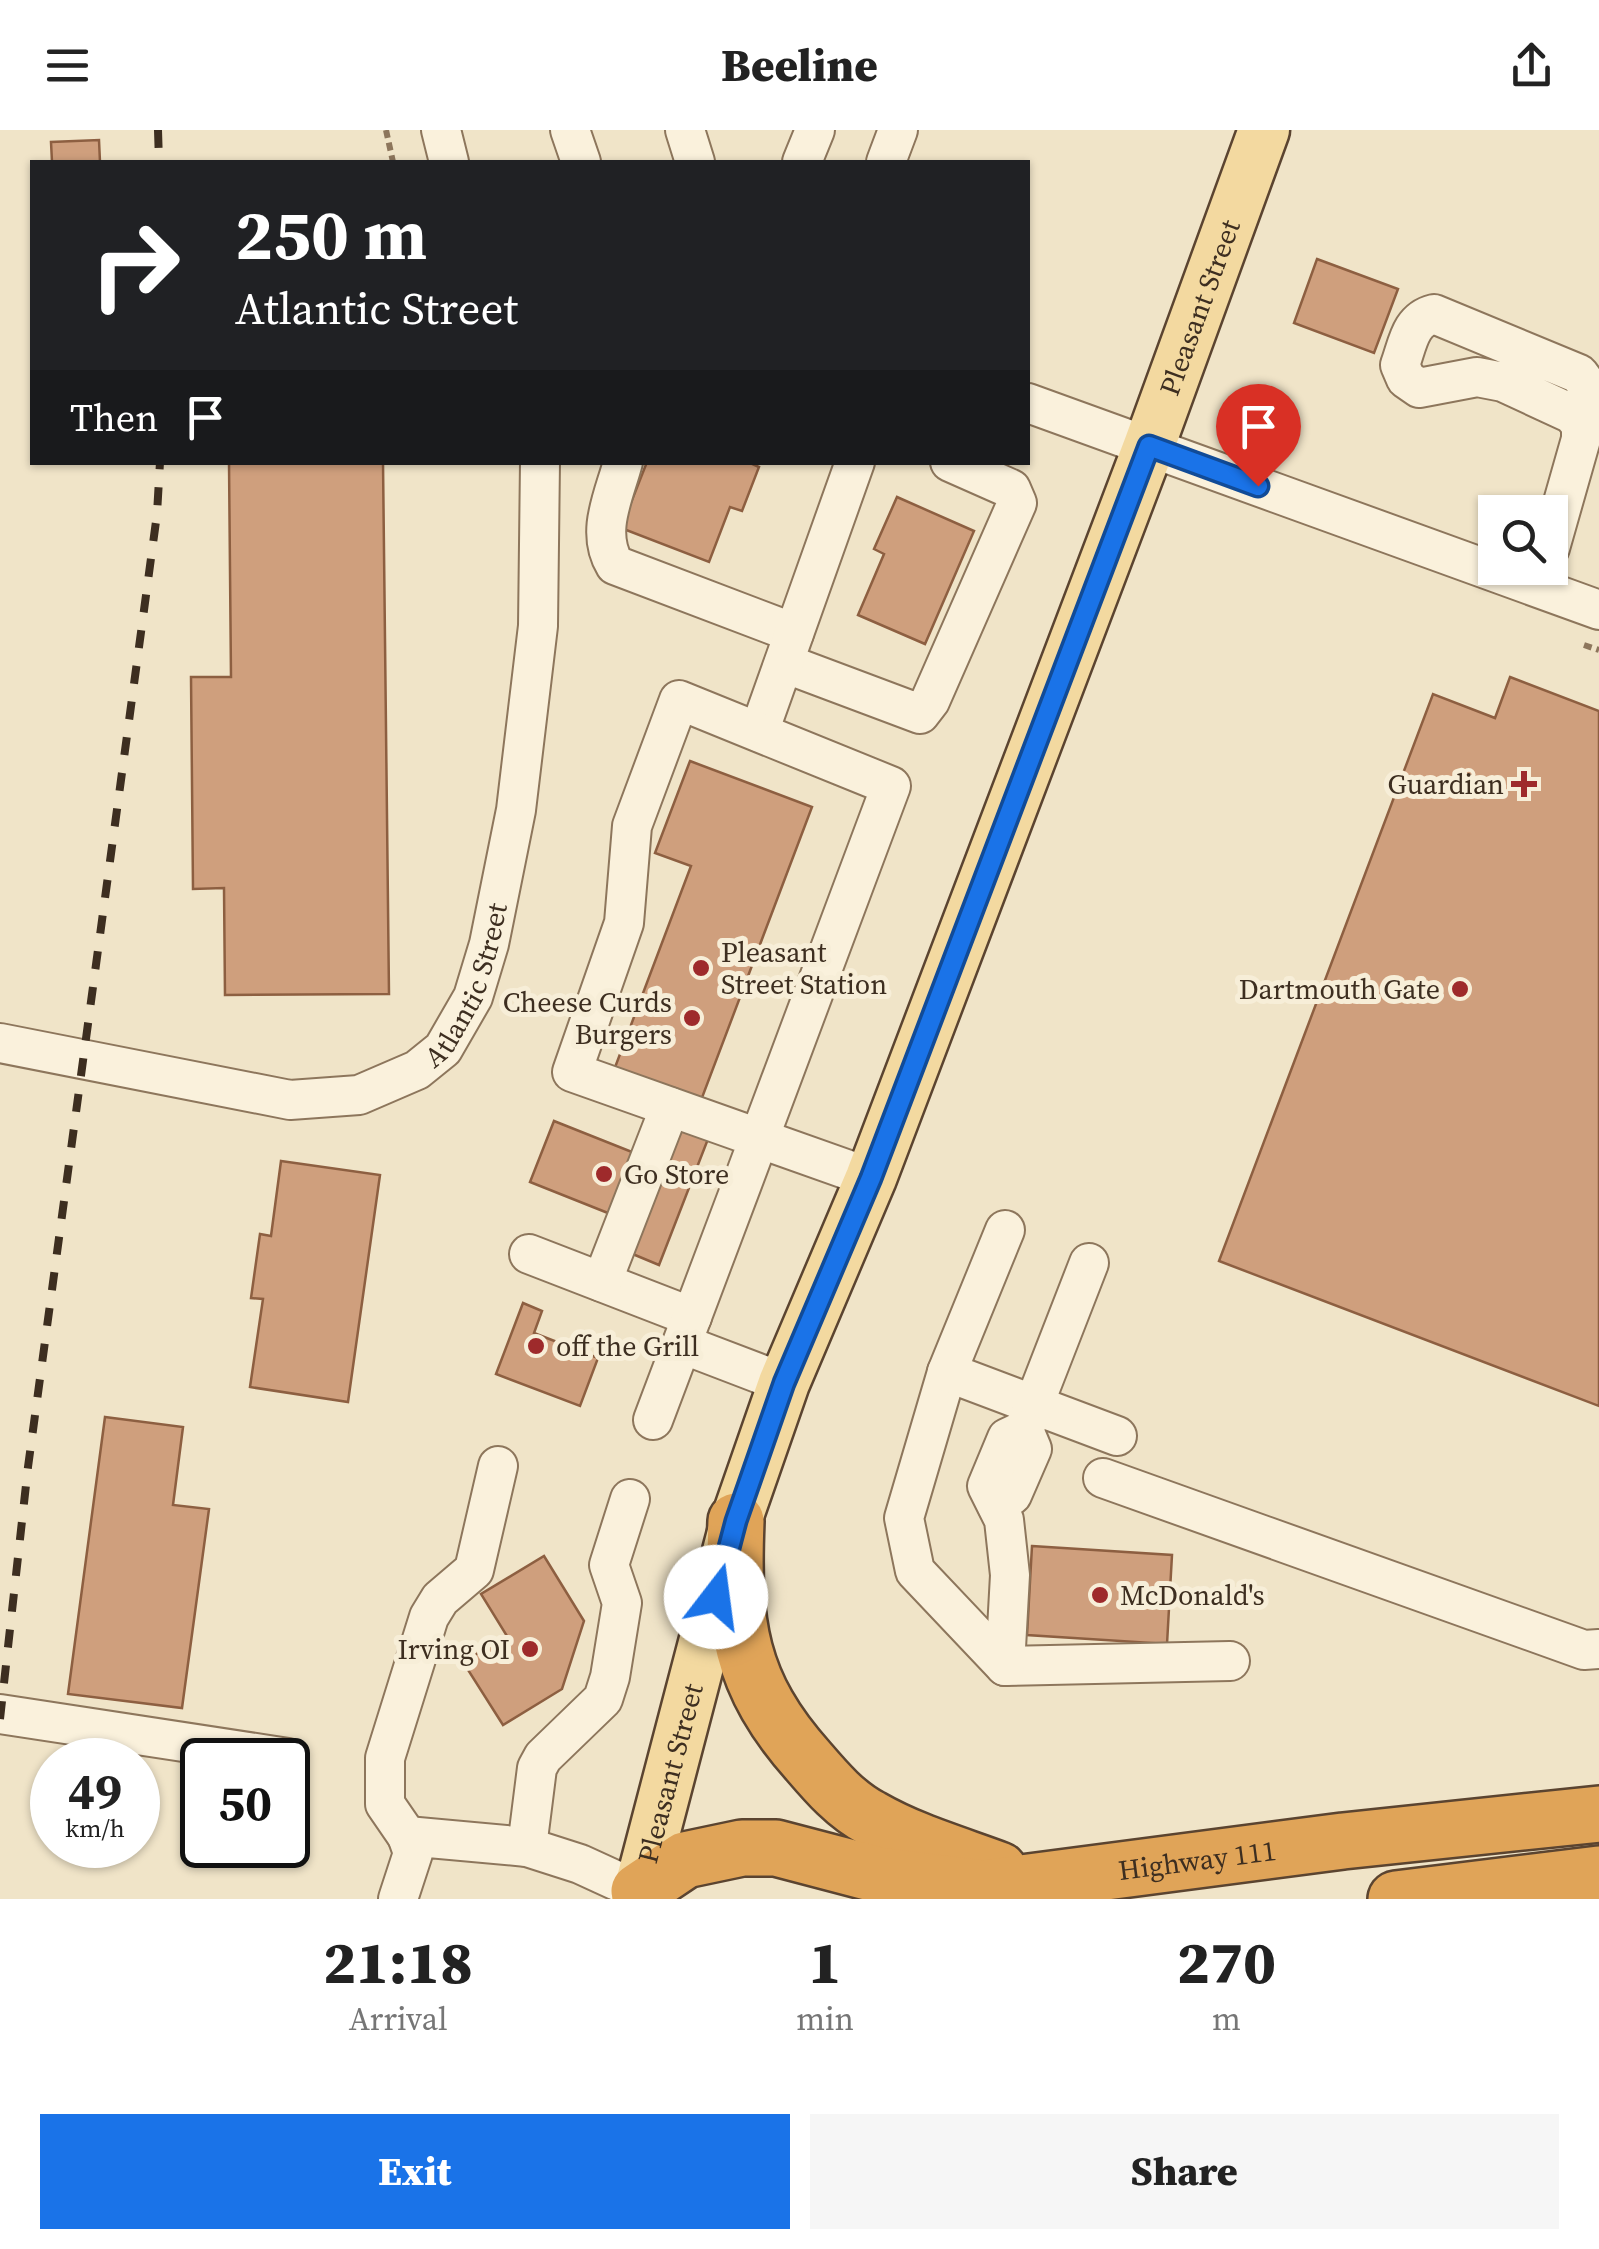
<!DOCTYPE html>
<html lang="en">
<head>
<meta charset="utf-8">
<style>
  body { margin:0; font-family:"Source Serif 4",serif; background:#f6f6f6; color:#222; height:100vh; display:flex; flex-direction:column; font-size:38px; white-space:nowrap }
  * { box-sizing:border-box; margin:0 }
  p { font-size:32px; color:#767676 }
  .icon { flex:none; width:55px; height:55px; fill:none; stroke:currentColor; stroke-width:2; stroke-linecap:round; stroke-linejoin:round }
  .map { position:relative; height:1769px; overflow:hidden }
  .sheet { display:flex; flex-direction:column; background:#fff; flex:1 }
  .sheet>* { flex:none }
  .hud { position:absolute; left:30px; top:30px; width:1000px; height:305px; border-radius:0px; box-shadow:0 2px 8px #0004; background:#202124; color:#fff; overflow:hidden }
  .buttons { position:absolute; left:1478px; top:365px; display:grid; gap:20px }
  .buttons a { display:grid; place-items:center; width:90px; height:90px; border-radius:0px; background:#fff; box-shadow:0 2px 8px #0004; font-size:50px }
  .speed { position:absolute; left:30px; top:1608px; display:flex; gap:20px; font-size:50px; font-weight:700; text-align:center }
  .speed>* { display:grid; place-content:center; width:130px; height:130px; border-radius:50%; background:#fff; box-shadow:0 2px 8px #0004; line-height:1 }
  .speed small { font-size:25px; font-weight:400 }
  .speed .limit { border:5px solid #111; border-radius:15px; background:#fff; color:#111 }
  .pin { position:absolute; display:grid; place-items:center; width:85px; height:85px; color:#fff; margin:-102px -42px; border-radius:50% 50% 50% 0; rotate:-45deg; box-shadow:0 0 10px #0007 }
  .pin .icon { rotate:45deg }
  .me { position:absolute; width:110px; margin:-55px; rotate:15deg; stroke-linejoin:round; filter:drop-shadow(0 0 8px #0008) }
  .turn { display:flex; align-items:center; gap:35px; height:210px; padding:0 40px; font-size:45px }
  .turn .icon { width:130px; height:130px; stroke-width:2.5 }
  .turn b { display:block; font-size:70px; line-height:85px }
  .then { display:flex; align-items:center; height:95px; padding:0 40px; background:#0003; gap:20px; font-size:38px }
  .eta { display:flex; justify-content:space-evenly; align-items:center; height:170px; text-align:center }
  .eta b { font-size:60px; font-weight:800; line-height:70px }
  .primary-button { display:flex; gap:20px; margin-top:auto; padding:20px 40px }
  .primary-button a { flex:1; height:115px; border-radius:0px; background:#1a73e8; color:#fff; font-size:40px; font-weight:800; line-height:115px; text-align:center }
  .primary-button a+a { background:#f6f6f6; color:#222 }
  header { display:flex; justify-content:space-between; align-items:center; height:130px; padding:0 40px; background:#fff; font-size:45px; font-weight:800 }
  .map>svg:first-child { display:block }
  .building { fill:#cf9f7d; stroke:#8d5f41; stroke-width:2.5 }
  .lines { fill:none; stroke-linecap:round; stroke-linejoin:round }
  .minor-casing { stroke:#8d765c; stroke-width:42 }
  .major-casing { stroke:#5b4430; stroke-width:55 }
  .highway-casing { stroke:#5b4430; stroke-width:60 }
  .path { stroke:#8d765c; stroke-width:6; stroke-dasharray:8 5; stroke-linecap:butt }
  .minor { stroke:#faf1dc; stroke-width:38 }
  .major { stroke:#f3d9a0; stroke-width:50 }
  .highway { stroke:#e0a458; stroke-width:55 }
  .rail { stroke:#3d2e20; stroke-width:8; stroke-dasharray:18 18; stroke-linecap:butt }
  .route-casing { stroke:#114b97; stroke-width:25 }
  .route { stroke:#1a73e8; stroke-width:18 }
  .poi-dot { fill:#9e2a2b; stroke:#f7eed8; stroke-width:4 }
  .labels { text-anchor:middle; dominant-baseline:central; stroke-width:10; stroke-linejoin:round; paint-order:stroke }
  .street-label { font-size:28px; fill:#3d2e20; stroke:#f7eed8 }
  .poi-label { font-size:28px; fill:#3d2e20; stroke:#f7eed8; text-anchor:end }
</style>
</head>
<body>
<header><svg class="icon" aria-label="menu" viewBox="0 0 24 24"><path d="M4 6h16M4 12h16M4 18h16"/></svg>Beeline<svg class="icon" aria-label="share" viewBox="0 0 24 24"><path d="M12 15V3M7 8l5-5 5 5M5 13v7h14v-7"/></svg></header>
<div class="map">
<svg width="1599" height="1769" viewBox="0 0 1599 1769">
  <rect width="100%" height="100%" fill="#f0e4c8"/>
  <path class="building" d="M99 10 100 32H52L51 12Z
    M1317 129 1398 159 1374 223 1294 193Z
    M229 332H383L389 864 225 865 224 758 193 759 191 547H231Z
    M647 332H748L759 337 742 381 730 377 709 432 621 398Z
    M897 367 974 401 925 514 858 485 884 424 874 419Z
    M1510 547 1599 581V1276L1219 1131 1433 564 1495 588Z
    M690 631 812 677 700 973 614 940 691 736 655 723Z
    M554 991 637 1024 613 1085 530 1052Z
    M672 995 708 1009 659 1135 623 1120Z
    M281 1031 380 1045 348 1272 250 1257 263 1169 251 1168 260 1104 271 1106Z
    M523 1173 542 1181 534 1203 598 1228 580 1276 496 1244Z
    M105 1287 183 1297 173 1375 209 1379 182 1578 68 1564Z
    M1032 1416 1172 1425 1167 1514 1027 1505Z
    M544 1426 584 1491 562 1559 503 1595 463 1532 507 1506 481 1464Z"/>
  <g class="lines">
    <defs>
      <g id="minor">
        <path d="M441 0 449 32"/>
        <path d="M570 0 581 32"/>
        <path d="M685 0 695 32"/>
        <path d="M802 32 815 0"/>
        <path d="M886 32 898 0"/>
        <path d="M1028 273 1599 480"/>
        <path d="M623 332C614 366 595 402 615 435L794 503"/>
        <path d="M1550 418 1581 309V295L1572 284 1503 252 1477 247 1419 258 1406 249 1400 235C1408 213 1410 190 1434 184L1579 244 1599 272"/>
        <path d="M784 533 920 584 930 571 1017 373 1011 359 950 332"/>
        <path d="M759 602 855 332"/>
        <path id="s1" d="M0 913 290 970 359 965 417 940 443 919 473 867 489 814 516 680 538 496 540 332"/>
        <path d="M1005 1100 947 1242 904 1388 915 1441 1005 1536 1230 1531"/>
        <path d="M529 1124 692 1187"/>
        <path d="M602 1152 670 977"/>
        <path d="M682 1214 784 1253"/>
        <path d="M947 1242 1117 1306"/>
        <path d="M653 1290C733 1079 812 867 891 656L679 570 632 696 624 793 572 942 871 1048"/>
        <path d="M1103 1348 1584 1520 1599 1519"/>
        <path d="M997 1375 1012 1365 1032 1319 1024 1300 1089 1133"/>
        <path d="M1005 1536 1010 1445 1004 1390 987 1356 1007 1308 1024 1300"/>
        <path d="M0 1584 288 1628"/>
        <path d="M407 1706 385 1674V1628L429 1487 440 1469 474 1440 498 1336"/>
        <path d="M527 1717 537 1638 543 1627 603 1569 610 1547 622 1473 609 1435 630 1369"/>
        <path d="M398 1769 413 1723 407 1706 527 1717 580 1734 639 1761"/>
      </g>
      <g id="major">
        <path id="s2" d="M637 1769 736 1391 784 1253 871 1048 1149 316 1264 0"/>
      </g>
      <g id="highway">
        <path d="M736 1391C732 1492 738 1553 809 1632 827 1653 846 1675 871 1688 911 1711 956 1724 999 1740"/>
        <path id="s3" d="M645 1769 639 1761 685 1730 742 1718H776L879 1745 983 1758 1343 1711 1599 1684"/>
        <path d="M1396 1769 1599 1744"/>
      </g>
    </defs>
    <use href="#minor" class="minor-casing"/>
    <use href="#major" class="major-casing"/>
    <use href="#highway" class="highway-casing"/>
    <path class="path" d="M386 0 393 32
      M1584 515 1599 520"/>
    <use href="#minor" class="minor"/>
    <use href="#major" class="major"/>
    <use href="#highway" class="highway"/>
    <path class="rail" d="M158 0 159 32
      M0 1589 28 1337 157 384 160 332"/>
  </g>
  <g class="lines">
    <defs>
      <path id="route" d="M716 1467 736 1391 784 1253 871 1048 1149 316 1258 356"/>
    </defs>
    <use href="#route" class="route-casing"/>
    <use href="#route" class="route"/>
  </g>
  <g class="poi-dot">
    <path d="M1519 639h10v10h10v10h-10v10h-10v-10h-10v-10h10z"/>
    <circle cx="701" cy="838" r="10"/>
    <circle cx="1460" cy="859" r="10"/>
    <circle cx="692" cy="888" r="10"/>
    <circle cx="604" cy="1044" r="10"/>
    <circle cx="536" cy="1216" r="10"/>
    <circle cx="1100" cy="1465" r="10"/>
    <circle cx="530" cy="1519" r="10"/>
  </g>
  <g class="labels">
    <g class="street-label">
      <text stroke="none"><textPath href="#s2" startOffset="1690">Pleasant Street</textPath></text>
      <text stroke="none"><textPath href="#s1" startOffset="530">Atlantic Street</textPath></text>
      <text stroke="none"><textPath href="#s2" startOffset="130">Pleasant Street</textPath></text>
      <text stroke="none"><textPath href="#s3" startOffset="585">Highway 111</textPath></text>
    </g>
    <g class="poi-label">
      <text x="1504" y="654">Guardian</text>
      <text x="721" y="822" text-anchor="start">Pleasant<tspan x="721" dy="32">Street Station</tspan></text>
      <text x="1440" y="859">Dartmouth Gate</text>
      <text x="672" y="872">Cheese Curds<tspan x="672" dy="32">Burgers</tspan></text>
      <text x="624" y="1044" text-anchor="start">Go Store</text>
      <text x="556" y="1216" text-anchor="start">off the Grill</text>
      <text x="1120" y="1465" text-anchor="start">McDonald's</text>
      <text x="510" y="1519">Irving OI</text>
    </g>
  </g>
</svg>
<div class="buttons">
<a><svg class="icon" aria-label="search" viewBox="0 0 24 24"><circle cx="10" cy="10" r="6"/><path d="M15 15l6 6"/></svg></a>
</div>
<div class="speed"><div>49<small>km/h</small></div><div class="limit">50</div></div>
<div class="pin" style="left:1258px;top:356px;background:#d93025"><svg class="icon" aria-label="arrive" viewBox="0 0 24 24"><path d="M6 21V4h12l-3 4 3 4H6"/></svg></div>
<svg class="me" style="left:716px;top:1467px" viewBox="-20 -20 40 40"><circle r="19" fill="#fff"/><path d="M0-13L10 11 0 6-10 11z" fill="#1a73e8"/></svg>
<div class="hud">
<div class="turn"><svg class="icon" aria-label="right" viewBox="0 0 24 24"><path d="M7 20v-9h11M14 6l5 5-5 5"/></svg><div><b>250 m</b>Atlantic Street</div></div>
<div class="then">Then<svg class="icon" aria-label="arrive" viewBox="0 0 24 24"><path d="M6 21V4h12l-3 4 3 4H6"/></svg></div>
</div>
</div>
<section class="sheet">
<div class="eta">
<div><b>21:18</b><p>Arrival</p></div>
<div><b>1</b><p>min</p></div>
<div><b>270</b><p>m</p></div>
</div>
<div class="primary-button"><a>Exit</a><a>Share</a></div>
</section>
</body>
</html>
